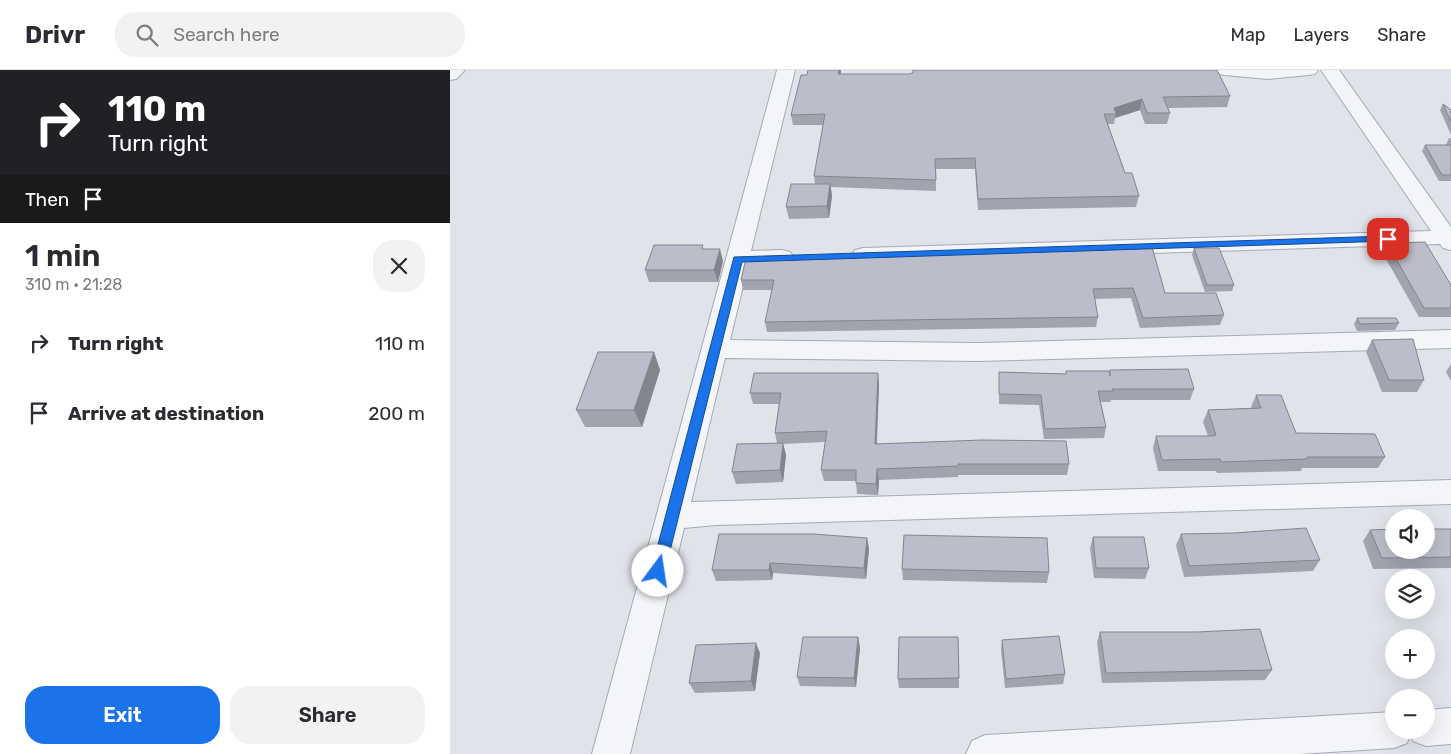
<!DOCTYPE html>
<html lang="en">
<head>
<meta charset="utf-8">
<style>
  body { margin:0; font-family:Rubik,sans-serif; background:#f2f2f3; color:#2b2b33; height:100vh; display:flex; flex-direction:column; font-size:19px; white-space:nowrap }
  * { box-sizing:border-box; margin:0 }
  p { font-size:16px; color:#7c7c81 }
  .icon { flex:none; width:28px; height:28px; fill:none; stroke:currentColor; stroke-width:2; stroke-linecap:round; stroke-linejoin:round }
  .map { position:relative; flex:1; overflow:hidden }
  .panel { display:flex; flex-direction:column; background:#fff; width:450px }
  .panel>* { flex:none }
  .guide { background:#202124; color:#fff; overflow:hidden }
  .controls { position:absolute; left:935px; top:439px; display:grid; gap:10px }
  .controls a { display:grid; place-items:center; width:50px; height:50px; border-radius:50%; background:#fff; box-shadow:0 5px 20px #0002; font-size:25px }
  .pin { position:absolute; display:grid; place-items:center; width:42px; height:42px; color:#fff; margin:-21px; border-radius:10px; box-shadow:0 2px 8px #0006 }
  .me { position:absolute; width:55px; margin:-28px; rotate:14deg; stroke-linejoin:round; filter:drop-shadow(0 0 4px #0008) }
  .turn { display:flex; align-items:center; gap:18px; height:105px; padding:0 25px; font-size:22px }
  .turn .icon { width:65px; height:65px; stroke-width:2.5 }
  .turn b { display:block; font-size:35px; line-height:42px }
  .then { display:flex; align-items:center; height:48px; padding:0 25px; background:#0003; gap:10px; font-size:19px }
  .round { display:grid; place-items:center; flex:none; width:52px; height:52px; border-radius:20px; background:#f2f2f3 }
  .overview { display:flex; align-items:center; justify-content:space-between; height:85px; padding:0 25px }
  h1 { font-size:30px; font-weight:600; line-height:38px }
  .action { display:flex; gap:10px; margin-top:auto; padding:10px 25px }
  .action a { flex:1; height:58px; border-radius:20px; background:#1a73e8; color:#fff; font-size:20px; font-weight:600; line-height:58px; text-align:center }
  .action a+a { background:#f2f2f3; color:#2b2b33 }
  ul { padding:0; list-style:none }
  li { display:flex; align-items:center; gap:15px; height:70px; padding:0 25px }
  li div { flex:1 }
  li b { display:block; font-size:19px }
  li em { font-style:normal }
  header { display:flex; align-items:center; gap:30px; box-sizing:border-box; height:70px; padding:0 25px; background:#fff; border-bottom:1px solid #e1e1e2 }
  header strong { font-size:24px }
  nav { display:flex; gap:28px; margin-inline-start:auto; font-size:18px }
  .search { width:350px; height:45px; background:#f2f2f3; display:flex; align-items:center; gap:12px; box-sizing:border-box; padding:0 18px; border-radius:20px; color:#7c7c81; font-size:19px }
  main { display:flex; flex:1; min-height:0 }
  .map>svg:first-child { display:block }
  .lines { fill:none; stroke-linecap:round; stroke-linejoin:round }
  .minor-casing { stroke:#a6a9b4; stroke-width:2 }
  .minor { fill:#f4f5f8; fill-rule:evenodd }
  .wall { fill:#a1a3ae }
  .shaded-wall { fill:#83858d }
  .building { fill:#bbbeca; stroke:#83858d }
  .route { fill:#1a73e8; stroke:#114b97 }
</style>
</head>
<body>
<header>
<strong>Drivr</strong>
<div class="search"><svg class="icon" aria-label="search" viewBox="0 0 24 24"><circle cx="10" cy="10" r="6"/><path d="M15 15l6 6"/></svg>Search here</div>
<nav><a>Map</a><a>Layers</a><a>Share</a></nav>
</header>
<main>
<section class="panel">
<div class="guide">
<div class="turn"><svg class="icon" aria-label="right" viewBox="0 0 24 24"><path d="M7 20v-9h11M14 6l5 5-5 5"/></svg><div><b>110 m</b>Turn right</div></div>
<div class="then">Then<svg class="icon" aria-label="arrive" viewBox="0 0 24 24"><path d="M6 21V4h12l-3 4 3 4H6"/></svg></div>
</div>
<div class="overview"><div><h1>1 min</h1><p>310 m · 21:28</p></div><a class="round"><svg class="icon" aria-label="close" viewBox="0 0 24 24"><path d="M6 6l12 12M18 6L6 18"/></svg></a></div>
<ul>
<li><svg class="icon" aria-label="right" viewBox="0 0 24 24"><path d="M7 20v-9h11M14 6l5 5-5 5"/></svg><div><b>Turn right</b></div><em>110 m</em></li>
<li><svg class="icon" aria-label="arrive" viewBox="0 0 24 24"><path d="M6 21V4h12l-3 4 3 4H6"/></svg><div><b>Arrive at destination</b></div><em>200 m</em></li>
</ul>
<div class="action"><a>Exit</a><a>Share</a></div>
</section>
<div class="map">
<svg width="1001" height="684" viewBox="0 0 1001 684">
  <rect width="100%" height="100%" fill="#e1e3ea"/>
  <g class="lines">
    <defs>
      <path id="minor" d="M0 0H15L6 9 0 10Z
        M327 0H345L301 181 332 180 340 182 344 187 340 192 298 196 280 270 528 273 1001 260V278L528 291 275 288 241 432 1001 410V434L266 455 234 458 180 684H142Z
        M766 0H868L865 4 859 5 817 9 775 5 769 4Z
        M871 0H889L1001 157V180L993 178 990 174 413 192 405 190 402 185 405 180 413 178 981 161Z
        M1001 638V674L976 676 963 671 960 665 957 673 944 678 849 684H516L522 671 535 665 944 642V660H976V640Z"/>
    </defs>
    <use href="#minor" class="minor-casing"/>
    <use href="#minor" class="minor"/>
  </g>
  <path class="wall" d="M358 0H391V4L780 26 777 37 717 38 720 43 717 54H695L690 40 665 48 664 54H658L675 103 689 126 686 137 528 140 525 99H486V121L381 117 382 126 379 148 339 149 336 137 365 114 364 106 373 55H343L341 45 357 5Z
    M993 34 1001 40V65L990 40Z
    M999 68H1001V111H989L972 81 975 75H996Z
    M937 173 1001 215V247H969L932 182Z
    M702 177 715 223 774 245 770 255 690 258 681 228 645 229 648 247 646 257 317 262 315 252 322 220H293L291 210Z
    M744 178 784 215 782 221 755 222 742 185Z
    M254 179 273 191 268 212H199L195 200Z
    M907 248 949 253 945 260 907 261 904 254Z
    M922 270 974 310 967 322H932L916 282Z
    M204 282 210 300 192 357H135L126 340Z
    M1001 294V311L996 302Z
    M616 301 744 319 740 330H661L660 332H650L656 357 654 368 594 369 589 335 549 334V302L615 304Z
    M429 314 427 374 619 394 617 405H508V407L429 410 428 425 407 424 406 411H374L371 400 375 372 333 374 336 385 333 412 286 414 282 402 327 373 325 363 329 334H303L300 323Z
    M806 325 846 363 935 387 928 398H852L851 401 767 403 766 401H708L703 378 706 366H758L753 352 758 340 802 338 801 337Z
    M1001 459V498L923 499 913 471 920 460Z
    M731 464 870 490 863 501 734 507 726 475Z
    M643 467 699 498 695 509 644 508 640 478Z
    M417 468 419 479 416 509 323 503 322 510 266 511 262 500Z
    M452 499 599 502 597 513 453 510Z
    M650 562 822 600 815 610 652 613 647 572Z
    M408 567 410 578 406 617 350 616 347 607Z
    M508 567 509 618H449L448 609Z
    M552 570 615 604 613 614 555 618 551 580Z
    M310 583 305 621 245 623 239 613Z"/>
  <path class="shaded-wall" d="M389 0H391L389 14 388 4Z
    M692 29 690 40 665 48 666 44 664 38Z
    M380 114 382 126 379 148 377 136Z
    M270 179 273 191 268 212 264 200Z
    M204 282 210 300 192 357 184 340Z
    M428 303 429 314 426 385 425 374Z
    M333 373 336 385 333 412 330 400Z
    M427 399 429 410 428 425 426 414Z
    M417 468 419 479 416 509 414 498Z
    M320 493 323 503 322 510 319 500Z
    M408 567 410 578 406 617 404 608Z
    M306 573 310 583 305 621 301 611Z"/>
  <path class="building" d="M358 0H389L388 4H459L463 3V0H767L780 26 713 27 720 43H697L692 29 664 38 666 44H654L675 103H682L689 126 528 129 525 88 485 89 486 110 364 106 375 44 341 45 351 5H357Z
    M993 34 1001 40V52Z
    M975 75H1001V105H992Z
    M341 114H380L377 136 336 137Z
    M975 172 1001 215V238H974L937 173Z
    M204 175H253L252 179H270L264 200H195Z
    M702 177 715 223H766L774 245 693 248 683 218 643 219 648 247 315 252 324 210H291L296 188Z
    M744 178H769L784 215H757Z
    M907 248H946L949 253 910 254Z
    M963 269 974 310H939L922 270Z
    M148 282H204L184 340H126Z
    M738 299 744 319H662L663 321H648L656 357 595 359 591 325 549 324V302L616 304V301H659L660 306V300Z
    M304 303H428L425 374 532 370 616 371 619 394H508V396L427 399 426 414 406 413V400H371L377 361 325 363 331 323H300Z
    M806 325H831L846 363 925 364 935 387H857V389L771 392 770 389 712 390 706 366H763L766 365 758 340 811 338Z
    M333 373 330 400 282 402 287 374Z
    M856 458 870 490 739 496 731 464 784 463Z
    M944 459V480H976V459H1001V487L932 488 920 460Z
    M269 464H363L417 468 414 498 320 493 319 500H262Z
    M454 465 597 468 599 502 452 499Z
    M643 467H694L699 498H646Z
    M810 559 822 600 656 603 650 562H747Z
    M609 566 615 604 556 609 552 570Z
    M353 567H408L404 608 347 607Z
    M449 567H508L509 608 448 609Z
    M306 573 301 611 239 613 246 575Z"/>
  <path class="route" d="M938 166 941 167V171L292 192 215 501 213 505 208 507 203 505 201 501 284 187Z"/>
</svg>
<div class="controls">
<a><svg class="icon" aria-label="sound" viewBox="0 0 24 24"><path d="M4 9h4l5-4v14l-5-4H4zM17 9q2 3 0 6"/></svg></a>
<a><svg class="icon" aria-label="layers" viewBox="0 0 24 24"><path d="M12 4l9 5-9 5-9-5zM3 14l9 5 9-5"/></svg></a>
<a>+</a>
<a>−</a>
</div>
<div class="pin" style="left:938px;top:169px;background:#d93025"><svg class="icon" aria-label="arrive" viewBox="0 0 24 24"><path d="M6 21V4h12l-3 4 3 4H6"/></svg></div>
<svg class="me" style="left:208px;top:501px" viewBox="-20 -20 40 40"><circle r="19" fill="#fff"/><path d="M0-13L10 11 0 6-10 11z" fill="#1a73e8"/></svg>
</div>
</main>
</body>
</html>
